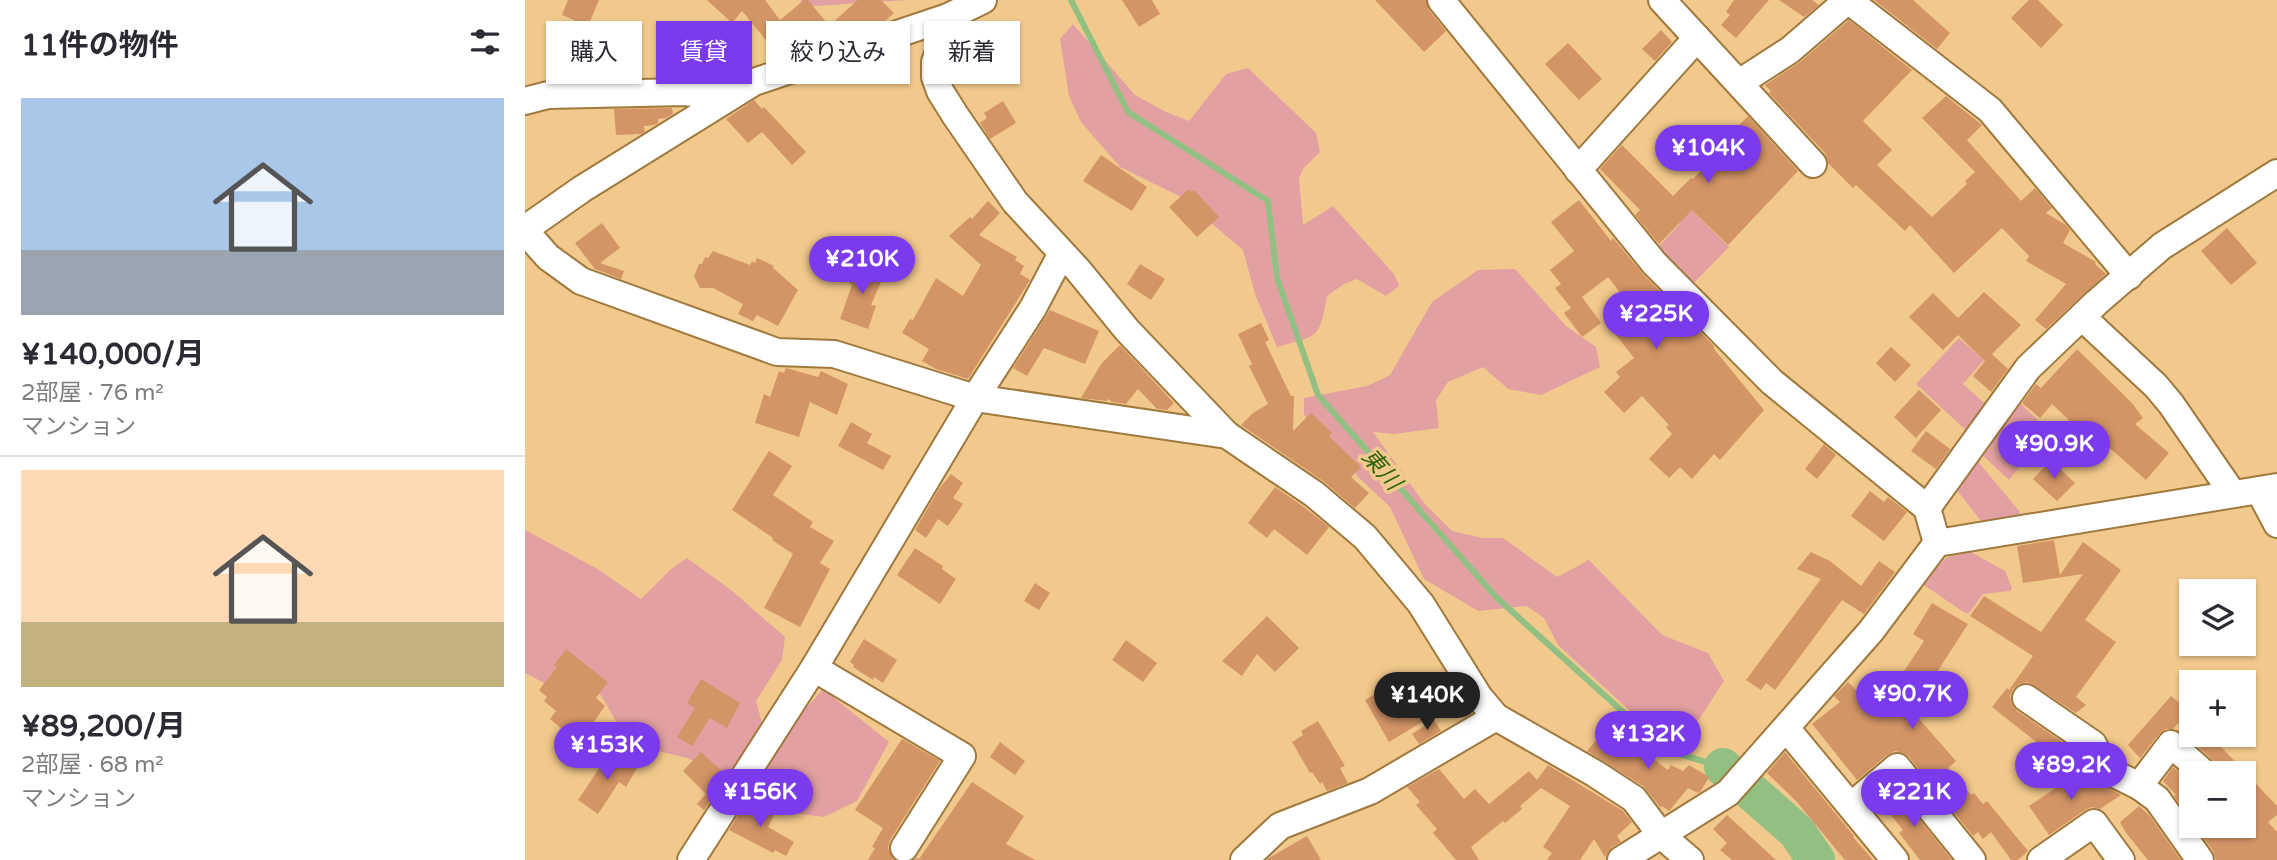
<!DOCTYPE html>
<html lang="ja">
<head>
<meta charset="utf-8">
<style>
	body { margin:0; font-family:"Varela Round","Noto Sans JP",sans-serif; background:#f2f2f3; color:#2b2b33; height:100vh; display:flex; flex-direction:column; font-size:26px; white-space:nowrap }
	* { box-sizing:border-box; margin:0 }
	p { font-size:23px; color:#7c7c81 }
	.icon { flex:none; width:38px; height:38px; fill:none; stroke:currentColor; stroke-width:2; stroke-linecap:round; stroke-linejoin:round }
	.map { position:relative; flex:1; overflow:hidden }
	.details { display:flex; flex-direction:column; background:#fff; width:525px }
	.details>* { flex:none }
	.guide { position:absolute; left:21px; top:21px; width:665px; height:63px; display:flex; gap:14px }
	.buttons { position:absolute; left:1654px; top:579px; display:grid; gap:14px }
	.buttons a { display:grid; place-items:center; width:77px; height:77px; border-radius:0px; background:#fff; box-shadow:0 2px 5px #0004; font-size:35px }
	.price { position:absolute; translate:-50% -60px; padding:0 16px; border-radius:24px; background:#7c3aed; color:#fff; font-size:23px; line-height:46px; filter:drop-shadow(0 2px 4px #0008) }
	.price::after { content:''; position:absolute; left:50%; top:42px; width:21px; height:16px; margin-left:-10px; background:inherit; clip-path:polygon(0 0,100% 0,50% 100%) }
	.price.current { background:#222; color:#fff }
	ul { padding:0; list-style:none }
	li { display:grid; align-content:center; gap:14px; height:371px; padding:0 21px }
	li+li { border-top:2px solid #e1e1e2 }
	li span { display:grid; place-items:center; height:217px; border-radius:0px; color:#555 }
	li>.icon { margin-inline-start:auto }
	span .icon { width:126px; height:126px; fill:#fffc; stroke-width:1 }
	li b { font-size:30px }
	h2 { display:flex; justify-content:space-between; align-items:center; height:84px; padding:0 21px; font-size:30px }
	.tag { padding:0 24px; border-radius:0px; background:#fff; box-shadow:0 2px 5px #0004; font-size:24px; line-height:63px }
	.tag.current { background:#7c3aed; color:#fff }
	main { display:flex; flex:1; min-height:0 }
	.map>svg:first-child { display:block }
</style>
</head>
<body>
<main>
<section class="details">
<h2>11件の物件<svg class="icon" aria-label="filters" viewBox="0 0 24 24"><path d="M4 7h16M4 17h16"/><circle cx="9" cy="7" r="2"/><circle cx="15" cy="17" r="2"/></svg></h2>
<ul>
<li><span style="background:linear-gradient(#a9c7e8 70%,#9aa5b1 0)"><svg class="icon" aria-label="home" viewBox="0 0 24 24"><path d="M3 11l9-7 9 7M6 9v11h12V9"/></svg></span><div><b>¥140,000/月</b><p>2部屋 · 76 m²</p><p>マンション</p></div></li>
<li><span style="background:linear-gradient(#ffd9b3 70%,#c2b280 0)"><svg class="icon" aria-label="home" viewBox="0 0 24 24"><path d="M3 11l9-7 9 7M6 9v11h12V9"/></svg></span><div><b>¥89,200/月</b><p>2部屋 · 68 m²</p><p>マンション</p></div></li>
</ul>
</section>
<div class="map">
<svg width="1752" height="860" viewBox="0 0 1752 860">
	<rect width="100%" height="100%" fill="#f2c98c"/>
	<g fill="#e3a0a2">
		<path d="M276,0H383L275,7Z"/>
		<path d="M548,24L610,95L641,112L664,121L701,74L723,68L791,133L795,152L778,169L774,179L778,225L808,206L869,274L874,286L861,296L832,279L819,284L802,296C794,340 794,335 752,347L730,294L718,250L654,196L595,167L556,122L544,96L535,39Z"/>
		<path d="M1152,195L1204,247L1165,287L1129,251L1155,224L1139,208Z"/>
		<path d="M990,269L1041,326L1071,347L1075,367L1016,395L983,389L958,367L923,382L911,400L914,428L869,434L848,432L899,503L927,531L957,538H978L1032,577L1064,560L1137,635L1183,653L1199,681L1161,739L1139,742L1033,645L1019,618L1002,606L953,611L899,579L865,507L833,477L818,456L779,415V398L842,386L865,375L907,302L953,270Z"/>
		<path d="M1434,338L1459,360L1438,384L1467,410L1445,434L1391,384Z"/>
		<path d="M1493,401L1524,431L1484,480L1453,451Z"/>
		<path d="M1450,458L1495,512L1492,518L1456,521L1429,486Z"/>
		<path d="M0,530L71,568L116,599L145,570L162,558L206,590L260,637L257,660L231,701L238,727H264L298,689L364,742L332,801L299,817L260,812L205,778L162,758L111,746L89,767L64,762L92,723L76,695L49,676L29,688L0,673Z"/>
		<path d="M1444,551L1480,571L1487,588L1485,591L1458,594L1444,613H1440L1399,585V582L1421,558Z"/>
	</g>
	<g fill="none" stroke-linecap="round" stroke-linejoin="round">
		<path stroke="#92c082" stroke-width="6" d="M546,0L603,112L743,201L752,278L793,395L971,597L1140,750L1198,767"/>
		<path stroke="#92c082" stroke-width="38" d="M1198,767L1272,832L1291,860"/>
	</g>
	<g fill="#d49566">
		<path d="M43,0H74L63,26L37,15Z"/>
		<path d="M182,0H240L255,20L279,0H283L306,28L291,40L288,36L285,39L279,31L254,52L248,44L246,46L217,11L207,23Z"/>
		<path d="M333,0H356L369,13L359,22L345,27L341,22L328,32L317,36L306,24Z"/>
		<path d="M597,0H627L635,14L614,27Z"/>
		<path d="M850,0H901L904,10L921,31L899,52Z"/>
		<path d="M1209,0H1244L1211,38L1196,25L1205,15L1201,12Z"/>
		<path d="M1254,0H1287L1294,5L1279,17Z"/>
		<path d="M1349,0H1388L1425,33L1412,49Z"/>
		<path d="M1504,0H1513L1538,25L1516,48L1486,18Z"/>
		<path d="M1324,20L1387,70L1338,121L1367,150L1352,165L1407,217L1442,184L1440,181L1450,172L1397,118L1421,96L1457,125L1442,140L1496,201L1510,188L1527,208L1521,213L1541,225L1545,230L1538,243L1571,262L1570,264L1581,274L1521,329L1510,320L1541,284L1501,261L1504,256L1477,228L1429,273L1385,225L1380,231L1331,185L1328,188L1303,163L1300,153L1244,93L1246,91L1240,85L1275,62Z"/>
		<path d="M1136,30L1147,42L1130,61L1117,49Z"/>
		<path d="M1043,43L1077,79L1054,100L1020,64Z"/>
		<path d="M229,100L237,109L239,107L281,152L267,165L237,132L223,143L201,119Z"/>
		<path d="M478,101L491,123L465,139L455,123L462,118L459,113Z"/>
		<path d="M147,108L148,114L141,118L133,119V123L129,125L119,126L120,132L116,134L91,135L89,109Z"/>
		<path d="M1223,116L1273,171L1203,245L1167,210L1134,244L1110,215L1115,210L1075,169L1097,145L1148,196L1166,178L1168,179L1190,156L1187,153Z"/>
		<path d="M576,155L622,187L607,211L558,181Z"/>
		<path d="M664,189L666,192L669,190L694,217L672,237L644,207Z"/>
		<path d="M1054,200L1086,241L1088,238L1118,274L1189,346V349L1239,410L1195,460L1189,454L1167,479L1155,467L1144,478L1124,459L1147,434L1141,427L1144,425L1117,396L1099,413L1079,392L1095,377L1091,372L1109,358L1084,326L1107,308L1083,277L1057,297L1076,323L1057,337L1039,313L1046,308L1030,288L1036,284L1025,270L1049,251L1026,222Z"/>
		<path d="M463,201L475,213L454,235L492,257L490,260L499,266L495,274L505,280L443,379L411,369L397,361L404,349L377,333L385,319L388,320L411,278L438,296L456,265L424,236L445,217L447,219Z"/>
		<path d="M77,223L95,248L75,263L99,271L96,279L70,269L50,243Z"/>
		<path d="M1702,228L1732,263L1706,285L1676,251Z"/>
		<path d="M188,251L225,265L227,261L230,263L232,258L249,266L248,268L273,290L253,326L232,315L228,321L213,314L218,304L188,288H175L169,276L174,264H177L180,257L183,258Z"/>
		<path d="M335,261L360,273L346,305L351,306L343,329L315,319L327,285L324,283Z"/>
		<path d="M615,264L640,279L626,300L602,284Z"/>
		<path d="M1459,292L1496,325L1467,354L1483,369L1466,392L1448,376L1460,361L1433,335L1418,350L1384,317L1408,293L1433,318Z"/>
		<path d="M525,310L574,331L560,364L519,348L502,376L488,368Z"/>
		<path d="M736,323L744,340L740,342L766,396H769L768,431L786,413L807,433L804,436L836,467L826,477L844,493L830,508L798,481L716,425L728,413L743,404L724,366L727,364L713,334Z"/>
		<path d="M595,345L649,403L642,410L632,409L613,389L601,404L587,402L583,399L582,401L556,398L576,364Z"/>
		<path d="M1366,347L1386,365L1370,382L1351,363Z"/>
		<path d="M1552,349L1607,403L1618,418L1610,424L1644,453L1621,480L1571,436L1566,441L1527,404L1515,418L1497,403L1511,384L1516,388Z"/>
		<path d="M261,368L293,377L296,371L323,384L312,415L285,402L274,437L230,423L239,394L245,397L254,371L259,373Z"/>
		<path d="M1394,390L1416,410L1391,438L1369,417Z"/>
		<path d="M326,422L347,434L342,443L366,456L358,470L313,446Z"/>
		<path d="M1401,431L1425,449L1411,469L1386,451Z"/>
		<path d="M1299,444L1311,455L1292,479L1280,469Z"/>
		<path d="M244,451L267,466L248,495L288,522L285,527L309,541L295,563L305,569L275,627L239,608L268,554L247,540L248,538L207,510Z"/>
		<path d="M1526,460L1550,483L1532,501L1508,479Z"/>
		<path d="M426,474L438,483L428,498L438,504L423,526L413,519L401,538L390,530L414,489Z"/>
		<path d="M750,487L779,507L804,527L782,555L749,529L742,538L723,523Z"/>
		<path d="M1345,491L1359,502L1363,497L1382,512L1359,541L1326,516Z"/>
		<path d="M1529,540L1535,575L1558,542L1596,570L1560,620L1591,642L1551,697L1561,705L1551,713L1503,682L1494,684L1488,689L1485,696L1487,704L1492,711L1548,749L1538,763L1467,707L1482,688L1484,690L1508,656L1445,616L1459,596L1516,632L1558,574L1498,583L1492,546Z"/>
		<path d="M390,548L418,566L417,569L431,579L415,604L372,575Z"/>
		<path d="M1286,552L1305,561L1336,586L1354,561L1370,572L1339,614L1317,600L1250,690L1241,683L1236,690L1221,680L1296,579L1272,569Z"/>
		<path d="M510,583L525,593L514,610L499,601Z"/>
		<path d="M1407,603L1443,624L1387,711L1431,761L1423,768L1446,795L1449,793L1458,804L1462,801L1503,851L1493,860H1486L1466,832L1458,839L1453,832L1448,836L1384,757L1378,753L1370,751L1362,755L1332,780L1287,724L1315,702L1309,696L1323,682L1335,694L1341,688L1358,703L1399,641L1388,634Z"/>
		<path d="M742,616L774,648L750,672L732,654L717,676L697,661Z"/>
		<path d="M339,639L372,660L358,683L349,677L348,680L328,667L329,665L325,662Z"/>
		<path d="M601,640L632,663L618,682L587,660Z"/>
		<path d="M41,649L83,682L71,698L80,706L54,743L25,719L31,711L19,701L22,697L14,690L32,667L29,665Z"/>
		<path d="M176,679L215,703L202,728L185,718L167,746L152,737L170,708L162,703Z"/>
		<path d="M870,682L897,722L864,742L840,700Z"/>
		<path d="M1646,696L1664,711L1648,729H1641L1634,734L1615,758L1603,745Z"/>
		<path d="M909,720L916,731L894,744L887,734Z"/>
		<path d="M793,721L820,766L815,768L823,783L802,791L797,782L795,784L787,772L785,773L767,742L778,735L776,731Z"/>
		<path d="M1080,730L1114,755L1118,751L1143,770L1146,765L1158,771L1164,765L1184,777L1176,791L1173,793L1163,788L1144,811L1137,806L1136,808L1118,786L1062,751Z"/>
		<path d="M1660,735H1685L1752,806V815L1743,822L1752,832V860H1691L1688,851L1670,826H1718V774H1695L1690,762Z"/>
		<path d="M377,739L415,761L365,840L363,848L369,860H343L350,848L347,847L358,828L330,810Z"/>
		<path d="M475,742L500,761L490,775L465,757Z"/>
		<path d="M85,752L112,768L101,787L94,782L73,814L53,800Z"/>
		<path d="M176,752L201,775L179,810L172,804L181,794L158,771Z"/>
		<path d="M1260,752L1329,836L1328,837L1348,860H1320L1271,801L1242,773Z"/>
		<path d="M1023,765L1098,811L1107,822L1092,836L1096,842L1087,847L1080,857L1069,839L1055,860H1022L1027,853L1018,847L1045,806L1016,788L995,806L997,809L980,823L978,821L946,847L954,860H931L908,833L912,829L891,805L895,802L882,787L914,769L939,799L950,789L964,804L1004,771L1012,780Z"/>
		<path d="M1648,767L1666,783V820L1649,796L1651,795L1638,781Z"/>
		<path d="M1568,779L1596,795L1575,809L1567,807L1560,810L1524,835L1504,806L1541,781Z"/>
		<path d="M447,782L499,816L481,844L510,860H389L391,858L394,859Z"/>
		<path d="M1370,789L1427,860H1395L1374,833L1378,830L1355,802Z"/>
		<path d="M225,797L232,805L249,815L243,827L269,842L261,856L250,850L248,853L204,830Z"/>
		<path d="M1614,806L1624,815L1656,860H1623L1601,833L1595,822Z"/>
		<path d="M1202,815L1251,860H1207L1195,850L1202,843L1188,829Z"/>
		<path d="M782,836L796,860H742V859Z"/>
	</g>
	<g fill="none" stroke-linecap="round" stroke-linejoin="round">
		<g stroke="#9f793d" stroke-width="30">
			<g id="minor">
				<path d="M916,0L1129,263L1247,382L1402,508L1412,543"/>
				<path d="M1137,0L1288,164"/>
				<path d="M423,17L422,31L410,62V77L415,91L430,115L490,202L553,270L602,330L702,435"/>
				<path d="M1214,83L1265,50L1323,0L1465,110L1604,276"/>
				<path d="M0,101L23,95L160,92L203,97"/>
				<path d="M1053,170L1172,38"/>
				<path d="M0,229L57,189L229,82L423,17L458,0"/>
				<path d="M0,231L23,257L56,281L252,352L309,354L450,398L702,435L789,494L840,537L896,604L954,697L971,717L1069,773L1109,799L1136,835L1165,860"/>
				<path d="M1557,317L1631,386L1646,404L1708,494"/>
				<path d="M1734,490L1752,524"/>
				<path d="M1402,508L1503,368L1571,303L1637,246L1752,173"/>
				<path d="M289,668L437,756L379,848"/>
				<path d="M1501,698L1568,744L1580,769L1614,786L1632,799L1675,860"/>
				<path d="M1261,728L1370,860"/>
				<path d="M1614,786L1646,744L1680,774"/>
				<path d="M1326,806L1372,767L1447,860"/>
				<path d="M166,860L289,668L450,398L508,308L537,253"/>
				<path d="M719,860L755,826L845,791L971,717"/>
				<path d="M1096,860L1203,793L1346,631L1412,543L1752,487"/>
				<path d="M1516,860L1569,823L1596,860"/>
			</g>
		</g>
		<use href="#minor" stroke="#fff" stroke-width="26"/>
	</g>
	<g text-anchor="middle" stroke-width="7" stroke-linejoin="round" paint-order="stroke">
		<g font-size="23" font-style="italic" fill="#2c640e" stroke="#f2c98c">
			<text transform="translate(857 469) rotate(49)" y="8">東川</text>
		</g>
	</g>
</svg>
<div class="buttons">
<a><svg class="icon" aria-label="layers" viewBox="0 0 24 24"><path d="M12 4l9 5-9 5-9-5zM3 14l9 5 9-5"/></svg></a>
<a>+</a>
<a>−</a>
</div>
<b class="price" style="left:1183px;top:185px">¥104K</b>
<b class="price" style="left:337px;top:296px">¥210K</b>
<b class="price" style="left:1131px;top:351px">¥225K</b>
<b class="price" style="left:1529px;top:481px">¥90.9K</b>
<b class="price" style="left:1387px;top:731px">¥90.7K</b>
<b class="price current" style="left:902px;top:732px">¥140K</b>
<b class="price" style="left:1123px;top:771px">¥132K</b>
<b class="price" style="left:82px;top:782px">¥153K</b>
<b class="price" style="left:1546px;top:802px">¥89.2K</b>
<b class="price" style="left:235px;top:829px">¥156K</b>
<b class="price" style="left:1389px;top:829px">¥221K</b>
<div class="guide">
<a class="tag">購入</a>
<a class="tag current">賃貸</a>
<a class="tag">絞り込み</a>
<a class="tag">新着</a>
</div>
</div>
</main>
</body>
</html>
